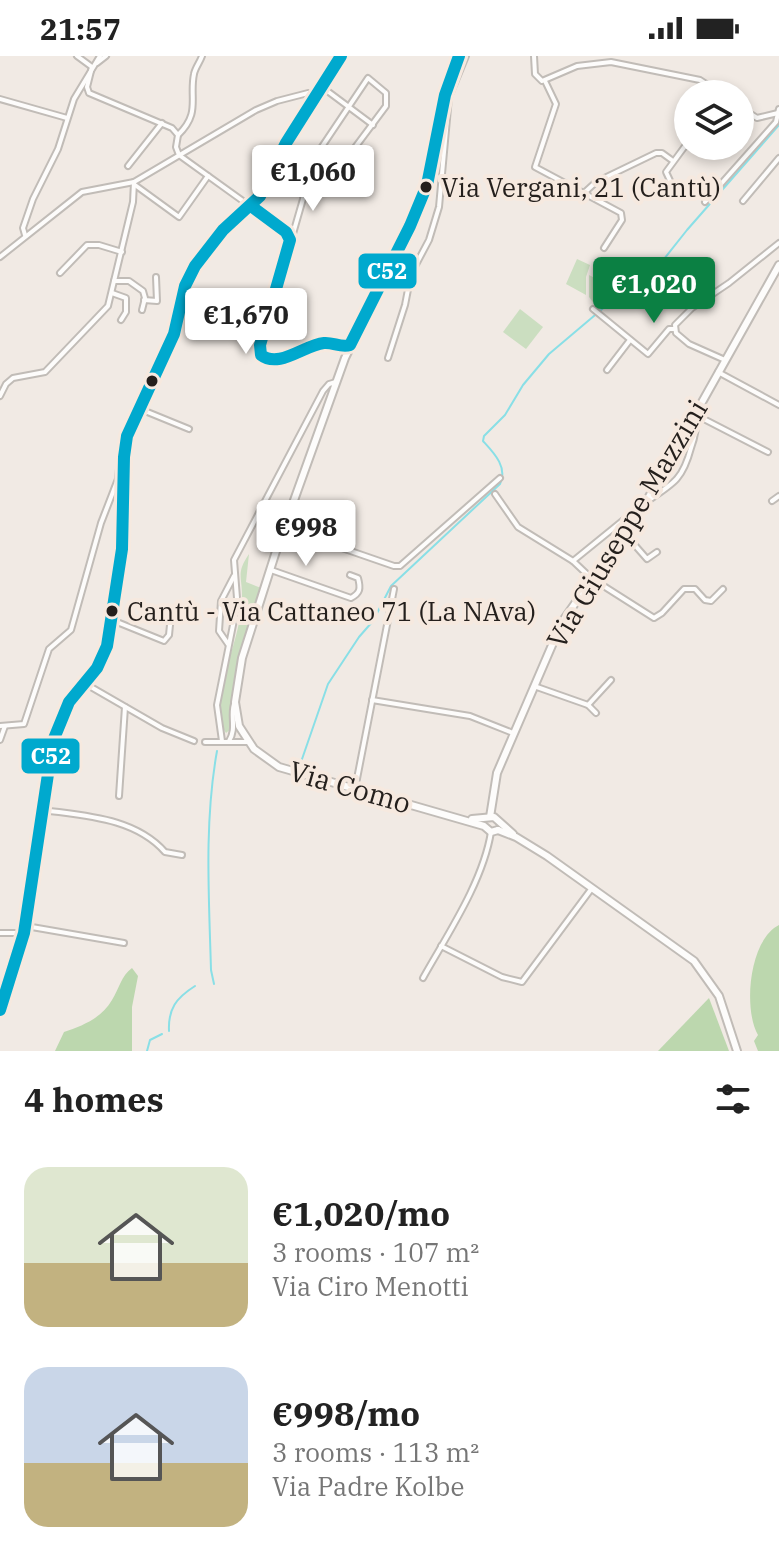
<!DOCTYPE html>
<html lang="en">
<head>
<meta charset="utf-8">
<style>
	body { margin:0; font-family:"IBM Plex Serif",serif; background:#f6f6f6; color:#222; height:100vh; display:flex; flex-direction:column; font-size:30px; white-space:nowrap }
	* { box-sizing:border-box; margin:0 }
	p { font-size:26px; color:#767676 }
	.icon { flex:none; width:44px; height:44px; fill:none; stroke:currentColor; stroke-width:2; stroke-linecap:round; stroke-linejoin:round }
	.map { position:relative; height:995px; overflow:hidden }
	.sheet { display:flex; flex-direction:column; background:#fff; flex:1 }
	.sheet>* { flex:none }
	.controls { position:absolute; left:674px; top:24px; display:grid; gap:16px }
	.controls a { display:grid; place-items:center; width:80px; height:80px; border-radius:50%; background:#fff; box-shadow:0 4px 12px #0003; font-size:40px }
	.price { position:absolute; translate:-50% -68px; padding:0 18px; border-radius:8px; background:#fff; color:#222; font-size:26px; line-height:52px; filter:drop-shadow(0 2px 4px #0008) }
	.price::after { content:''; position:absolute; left:50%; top:48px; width:24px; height:18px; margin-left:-12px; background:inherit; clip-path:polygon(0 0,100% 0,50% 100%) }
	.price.on { background:#0b8043; color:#fff }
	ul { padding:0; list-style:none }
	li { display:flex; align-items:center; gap:24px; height:200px; padding:0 24px }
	li span { display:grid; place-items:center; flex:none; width:224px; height:160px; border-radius:24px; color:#555 }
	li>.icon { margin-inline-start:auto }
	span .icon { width:96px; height:96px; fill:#fffc; stroke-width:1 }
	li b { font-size:34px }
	h2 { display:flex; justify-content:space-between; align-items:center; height:96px; padding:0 24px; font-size:34px }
	.status { display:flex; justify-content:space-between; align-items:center; height:56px; padding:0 40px; background:#fff; direction:ltr }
	.status svg { height:22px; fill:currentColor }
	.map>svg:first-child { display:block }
</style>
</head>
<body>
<div class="status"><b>21:57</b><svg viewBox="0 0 49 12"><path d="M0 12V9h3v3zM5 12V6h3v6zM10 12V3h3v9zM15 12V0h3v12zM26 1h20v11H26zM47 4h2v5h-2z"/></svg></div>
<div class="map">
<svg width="779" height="995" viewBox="0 0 779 995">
	<rect width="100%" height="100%" fill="#f1eae4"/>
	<g fill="#cbdec0">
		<path d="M577,203L590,209L586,221V239L566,228Z"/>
		<path d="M589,219L617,234L613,242L599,254L589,241Z"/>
		<path d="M520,253L543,271L526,293L503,276Z"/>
		<path d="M249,498L246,526L261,532C246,578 227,624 232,672L226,677C219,667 219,653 221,640C225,606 242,575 242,540C242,520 236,517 249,498Z"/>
	</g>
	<g fill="#bcd7ae">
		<path d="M779,869V995H758L754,985L758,979C743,953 749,884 779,869Z"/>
		<path d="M132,912L138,920L132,951V995H55L64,976C82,970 102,962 112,944C119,933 121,920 132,912Z"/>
		<path d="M709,942L729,995H658Z"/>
	</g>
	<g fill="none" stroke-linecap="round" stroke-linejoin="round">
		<g stroke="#89dfe6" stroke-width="2">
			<path d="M301,706L328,628L359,581L373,565L391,530L500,428C508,411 494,397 483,385L484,380L505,359L523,329L549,298L614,243L623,222L629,219L639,226L645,227L687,174L779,69"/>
			<path d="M214,928L211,914C209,841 204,767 217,695"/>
			<path d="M169,975C168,953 176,942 195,930"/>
			<path d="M147,995L150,984L162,978"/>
		</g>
		<g stroke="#c1bcb7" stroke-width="8">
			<g id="street">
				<path d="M77,0L92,11"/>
				<path d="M534,0L535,18L542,25L577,10L611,6L700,24L722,38"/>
				<path d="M97,7L106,0"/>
				<path d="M92,11L87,31L89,37L172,72L178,79L176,91L179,99L286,176L290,182"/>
				<path d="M368,22L386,37V50L330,125L309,110Z"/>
				<path d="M545,25L556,48L535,111L621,157L622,164L604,192"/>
				<path d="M322,31L373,69"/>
				<path d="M0,43L67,62"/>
				<path d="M740,51L757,62L778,57"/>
				<path d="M178,79C201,57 189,42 194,18C195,12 200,6 202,0"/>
				<path d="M128,110L162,67"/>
				<path d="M309,110L303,143L259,296L263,301C283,309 304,290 325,287C334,285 341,291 350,289"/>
				<path d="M135,129L179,161L208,120"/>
				<path d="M673,131L666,116L688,86"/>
				<path d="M584,137L596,126L656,97H662L673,105"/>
				<path d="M743,145L779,102"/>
				<path d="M705,146L776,66L779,53"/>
				<path d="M25,179L23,172L33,143L58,93L74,43L100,0"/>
				<path d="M0,201L82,136L134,126L256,54L277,45L308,37L315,40"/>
				<path d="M60,217L87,189H99L122,196"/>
				<path d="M114,225H129L143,235L145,242L142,254"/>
				<path d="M112,237L126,242V256L121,264"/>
				<path d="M144,244L157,245L156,221"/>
				<path d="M593,253L648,298L669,273H674"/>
				<path d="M388,302L405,249L411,218L429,184L439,151L449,41L466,0"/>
				<path d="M725,304L689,288L676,277L675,269L692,252L729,227L779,187"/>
				<path d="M607,314L630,284"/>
				<path d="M718,316L779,349"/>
				<path d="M0,340L6,328L13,322L45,316L108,250L133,146L134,126"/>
				<path d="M140,353L189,373"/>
				<path d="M696,359L768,396"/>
				<path d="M495,438L518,471L573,505L642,449"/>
				<path d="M649,444C675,427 683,422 691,392C695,381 697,372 696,360"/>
				<path d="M772,445L779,440"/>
				<path d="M284,472L394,510H400L500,422"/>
				<path d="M625,478L647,503L657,496"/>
				<path d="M573,505L591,522L654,562L662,557L684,533H695L705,544L711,545L723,533"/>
				<path d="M271,514L351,542C360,537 361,533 358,522L350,519"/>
				<path d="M112,564L164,585L169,579L171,559"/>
				<path d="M228,588L219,575L221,545L234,520"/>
				<path d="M84,627L162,672L194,685"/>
				<path d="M534,630L588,649L596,657"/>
				<path d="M372,644L470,660L513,677"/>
				<path d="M588,649L611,624"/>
				<path d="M0,670L24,668L49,593L71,574L101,467L118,423L119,413L123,411"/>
				<path d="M0,684L5,670"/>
				<path d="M222,685L217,649L235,559L237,542L234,504L323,335L329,328L336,326"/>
				<path d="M229,685C237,672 230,661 234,648"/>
				<path d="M205,686H247"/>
				<path d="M355,733L394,533"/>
				<path d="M119,740L125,651"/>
				<path d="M43,754C86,760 135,762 165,796L182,799"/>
				<path d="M26,870L124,887"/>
				<path d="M0,877H24"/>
				<path d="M441,890L502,921L522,926L592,832"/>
				<path d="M423,922C447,879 483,826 491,776"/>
			</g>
		</g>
		<g stroke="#c1bcb7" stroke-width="10">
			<g id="secondary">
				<path d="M459,0L445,39L427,129L410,170L345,302L278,489L242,602L235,646L239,670L254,693L279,711L484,770L491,776L498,774"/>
				<path d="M490,761L497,717L562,566L646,446L779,209"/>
				<path d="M472,763L494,761L513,778"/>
				<path d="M498,774L516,781L547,800L694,905L719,940L737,995"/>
				<path d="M0,954L24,877L53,685L69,646L97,612L107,590L122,493L124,401L127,380L174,278L185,230L195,210L223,174L260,140L286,87L341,0"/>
			</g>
		</g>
		<use href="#street" stroke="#fdfcfb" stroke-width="4"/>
		<use href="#secondary" stroke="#fdfcfb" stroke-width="6"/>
		<g stroke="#f6e9df" stroke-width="18">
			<g id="bus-1">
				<path d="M251,150L286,176L290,184L260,289L261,299C279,313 304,289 324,287C333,286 341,292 350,289L410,170L427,129L445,39L459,0"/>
				<path d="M0,954L24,877L53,685L69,646L97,612L107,590L122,493L124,401L127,380L174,278L185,230L195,210L223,174L260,140L286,87L341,0"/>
			</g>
		</g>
		<use href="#bus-1" stroke="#00a9ce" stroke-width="12"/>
	</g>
	<g fill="#241f1c" stroke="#f6e9df" stroke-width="3">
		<circle cx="426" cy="131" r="7"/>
		<circle cx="152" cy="325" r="7"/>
		<circle cx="112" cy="555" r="7"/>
	</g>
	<g text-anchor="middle" stroke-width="8" stroke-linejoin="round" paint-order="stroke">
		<g font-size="26" fill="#241f1c" stroke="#f6e9df" text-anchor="start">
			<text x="441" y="141">Via Vergani, 21 (Cantù)</text>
			<text x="127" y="565">Cantù - Via Cattaneo 71 (La NAva)</text>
		</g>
		<g font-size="28" fill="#241f1c" stroke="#f6e9df">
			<text transform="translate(627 468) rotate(-59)" y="10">Via Giuseppe Mazzini</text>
			<text transform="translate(350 731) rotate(16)" y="10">Via Como</text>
		</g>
	</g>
	<g stroke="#f6e9df" stroke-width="3">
		<rect x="357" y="196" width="61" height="38" rx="8" fill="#00a9ce"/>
		<rect x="20" y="681" width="61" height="38" rx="8" fill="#00a9ce"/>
	</g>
	<g font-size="22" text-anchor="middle" font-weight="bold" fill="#fff">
		<text x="387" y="223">C52</text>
		<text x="51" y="708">C52</text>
	</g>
</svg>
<div class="controls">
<a><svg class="icon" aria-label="layers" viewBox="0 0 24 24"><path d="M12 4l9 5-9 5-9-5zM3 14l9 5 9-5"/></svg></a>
</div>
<b class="price" style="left:313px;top:157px">€1,060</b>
<b class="price on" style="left:654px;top:269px">€1,020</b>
<b class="price" style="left:246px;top:300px">€1,670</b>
<b class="price" style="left:306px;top:512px">€998</b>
</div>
<section class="sheet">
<h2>4 homes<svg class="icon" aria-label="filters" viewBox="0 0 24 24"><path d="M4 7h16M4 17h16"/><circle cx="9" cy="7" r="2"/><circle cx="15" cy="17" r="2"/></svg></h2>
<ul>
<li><span style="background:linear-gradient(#dfe7d0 60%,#c2b280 0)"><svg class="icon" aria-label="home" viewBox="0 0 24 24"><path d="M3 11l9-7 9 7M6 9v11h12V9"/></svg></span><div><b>€1,020/mo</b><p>3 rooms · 107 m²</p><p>Via Ciro Menotti</p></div></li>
<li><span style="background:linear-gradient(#c9d6e8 60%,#c2b280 0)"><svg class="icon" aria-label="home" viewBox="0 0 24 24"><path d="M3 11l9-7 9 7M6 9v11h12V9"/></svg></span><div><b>€998/mo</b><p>3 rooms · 113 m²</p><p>Via Padre Kolbe</p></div></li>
</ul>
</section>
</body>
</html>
